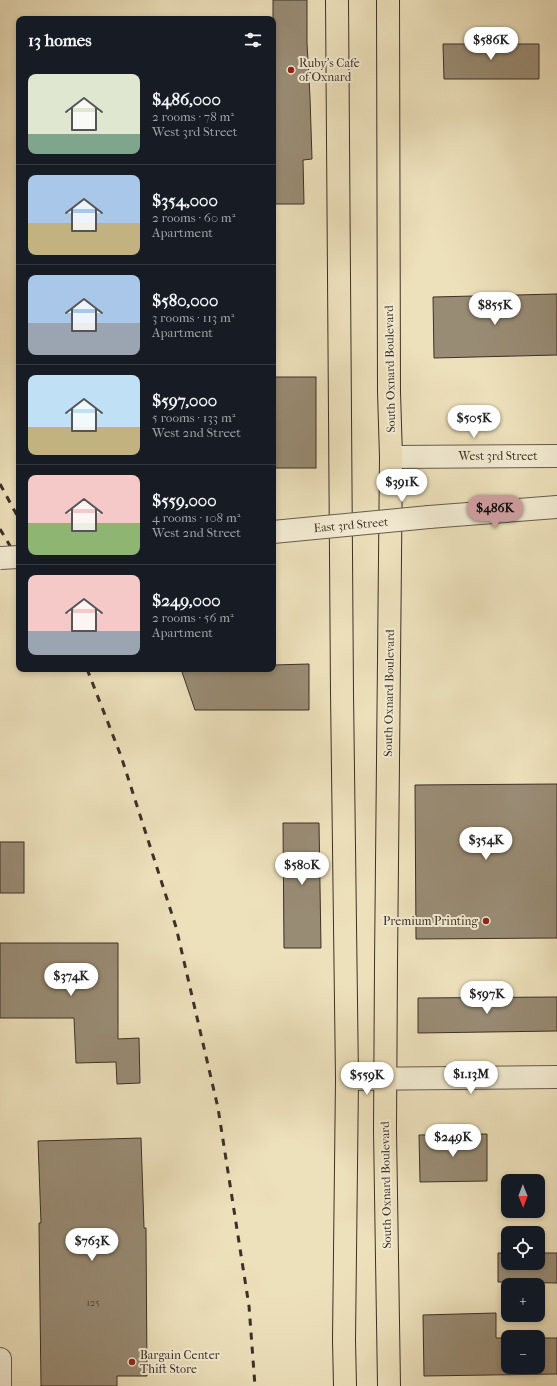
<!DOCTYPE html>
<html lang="en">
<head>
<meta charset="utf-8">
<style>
	body { margin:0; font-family:"IM FELL French Canon",serif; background:#20242c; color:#f1f3f6; height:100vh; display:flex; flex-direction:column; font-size:15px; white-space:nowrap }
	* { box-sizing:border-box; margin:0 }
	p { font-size:13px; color:#9ea1a6 }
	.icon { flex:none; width:22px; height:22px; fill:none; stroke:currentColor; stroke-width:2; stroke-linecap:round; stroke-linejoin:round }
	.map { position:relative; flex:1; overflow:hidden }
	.drawer { position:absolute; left:16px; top:16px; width:260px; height:656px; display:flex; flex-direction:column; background:#171b24; border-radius:8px; box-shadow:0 2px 6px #0003 }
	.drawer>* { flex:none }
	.needle { width:26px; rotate:179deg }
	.tools { position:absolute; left:501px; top:1174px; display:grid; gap:8px }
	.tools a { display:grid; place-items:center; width:44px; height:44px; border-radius:8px; background:#171b24; box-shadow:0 2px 6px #0003; font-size:20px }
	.price { position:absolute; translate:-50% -34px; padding:0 9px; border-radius:14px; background:#fff; color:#222; font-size:13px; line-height:26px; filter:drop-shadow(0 1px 2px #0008) }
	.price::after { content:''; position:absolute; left:50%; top:24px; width:12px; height:9px; margin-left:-6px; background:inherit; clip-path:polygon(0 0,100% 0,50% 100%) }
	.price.current { background:#c59692; color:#111 }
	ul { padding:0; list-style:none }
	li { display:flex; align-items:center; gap:12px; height:100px; padding:0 12px }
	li+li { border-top:1px solid #363941 }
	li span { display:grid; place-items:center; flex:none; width:112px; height:80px; border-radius:8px; color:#555 }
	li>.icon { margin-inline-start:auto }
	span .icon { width:48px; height:48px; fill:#fffc; stroke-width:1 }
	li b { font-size:17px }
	h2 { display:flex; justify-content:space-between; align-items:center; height:48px; padding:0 12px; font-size:17px }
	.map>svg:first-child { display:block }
</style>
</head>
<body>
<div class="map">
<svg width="557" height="1386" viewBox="0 0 557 1386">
	<rect width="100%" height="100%" fill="#ede1bc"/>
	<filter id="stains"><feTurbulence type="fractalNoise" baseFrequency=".005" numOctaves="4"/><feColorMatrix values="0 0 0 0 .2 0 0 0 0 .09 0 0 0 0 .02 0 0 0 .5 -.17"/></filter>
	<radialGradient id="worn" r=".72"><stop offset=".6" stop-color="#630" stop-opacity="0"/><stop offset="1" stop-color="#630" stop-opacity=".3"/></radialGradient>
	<g fill="#998c75" stroke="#3d3029">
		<path d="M273,0H307V43L310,97L312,159L303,160L304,204H273Z"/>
		<path d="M443,44H539V79H444Z"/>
		<path d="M557,294V355L434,358L433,297Z"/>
		<rect x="273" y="377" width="43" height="91"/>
		<path d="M309,664V710H195L181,669H273V665Z"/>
		<path d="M557,784V938L416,939L415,785Z"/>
		<path d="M283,823H319L321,948H284Z"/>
		<rect x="0" y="842" width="24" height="51"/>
		<path d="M0,943H118V1039L139,1038L140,1083L117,1084L116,1062L76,1063L74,1018H0Z"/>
		<path d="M557,997V1031L418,1033V998Z"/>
		<path d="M487,1134V1181L420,1182L419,1135Z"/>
		<path d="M141,1138L144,1228H146L147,1376H117V1386H41L39,1223H41L38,1141Z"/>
		<path d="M498,1253H508V1263H538V1253H557V1283L498,1282Z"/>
		<path d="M496,1313V1338H508V1367H538V1338H557V1374L424,1376L423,1315Z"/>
	</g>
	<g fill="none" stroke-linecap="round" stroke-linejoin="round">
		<g stroke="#695c4e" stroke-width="24">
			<g id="minor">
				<path d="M391,457L557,456"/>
				<path d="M429,517L557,507"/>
				<path d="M347,1079L557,1077"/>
				<path d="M0,1359V1386"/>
			</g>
		</g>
		<g stroke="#3d3029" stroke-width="24">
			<g id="major">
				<path d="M337,0L342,693L347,1079L344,1340L345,1386"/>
				<path d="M388,0L389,392L391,457L386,964L385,1130L389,1386"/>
			</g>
		</g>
		<use href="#minor" stroke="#f3ecd3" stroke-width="22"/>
		<use href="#major" stroke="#ede1bc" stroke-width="22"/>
		<g stroke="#3d3029" stroke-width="3" stroke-dasharray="7 7" stroke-linecap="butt">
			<path d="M0,484L19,519"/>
			<path d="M0,529L19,561"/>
			<path d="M87,669L121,756L176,927L218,1108L249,1306L255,1386"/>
		</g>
		<g stroke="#695c4e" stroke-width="24" stroke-linecap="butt">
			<g id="minor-bridge">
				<path d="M273,532L429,517"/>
				<path d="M0,558L19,557"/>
			</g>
		</g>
		<use href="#minor-bridge" stroke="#f3ecd3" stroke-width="22"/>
	</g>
	<g fill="#8f2418" stroke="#f3ecd3" stroke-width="1.5">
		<circle cx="291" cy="70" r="4"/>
		<circle cx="486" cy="921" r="4"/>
		<circle cx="132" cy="1362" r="4"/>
	</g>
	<g text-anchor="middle" stroke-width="4" stroke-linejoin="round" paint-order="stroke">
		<g font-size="10" fill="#54473c">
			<text x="93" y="1306">125</text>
		</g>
		<g font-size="12" fill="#3d3029" stroke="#f3ecd3" text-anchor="start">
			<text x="299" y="67">Ruby's Cafe<tspan x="299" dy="14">of Oxnard</tspan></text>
			<text x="478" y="925" text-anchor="end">Premium Printing</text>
			<text x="140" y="1359">Bargain Center<tspan x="140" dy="14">Thift Store</tspan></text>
		</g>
		<g font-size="12" fill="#3d3029" stroke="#f3ecd3">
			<text transform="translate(390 369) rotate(-91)" y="4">South Oxnard Boulevard</text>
			<text x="498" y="460">West 3rd Street</text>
			<text transform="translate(351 525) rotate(-5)" y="4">East 3rd Street</text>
			<text transform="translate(389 693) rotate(-89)" y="4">South Oxnard Boulevard</text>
			<text transform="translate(386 1185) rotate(-91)" y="4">South Oxnard Boulevard</text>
		</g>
	</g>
	<rect width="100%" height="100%" filter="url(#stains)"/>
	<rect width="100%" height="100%" fill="url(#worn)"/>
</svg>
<div class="tools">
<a><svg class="needle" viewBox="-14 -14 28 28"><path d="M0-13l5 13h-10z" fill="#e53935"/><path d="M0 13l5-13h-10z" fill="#9ea1a6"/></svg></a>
<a><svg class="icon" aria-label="locate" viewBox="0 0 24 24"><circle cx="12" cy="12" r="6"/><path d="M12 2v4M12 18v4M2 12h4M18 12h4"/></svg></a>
<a>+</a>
<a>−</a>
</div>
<b class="price" style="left:491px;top:61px">$586K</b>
<b class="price" style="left:495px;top:326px">$855K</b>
<b class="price" style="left:474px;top:439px">$505K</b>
<b class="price" style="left:402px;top:503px">$391K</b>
<b class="price current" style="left:495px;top:529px">$486K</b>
<b class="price" style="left:486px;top:861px">$354K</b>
<b class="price" style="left:302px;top:886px">$580K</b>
<b class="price" style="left:71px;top:997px">$374K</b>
<b class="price" style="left:487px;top:1015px">$597K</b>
<b class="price" style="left:471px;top:1095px">$1.13M</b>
<b class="price" style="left:367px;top:1096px">$559K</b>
<b class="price" style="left:453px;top:1158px">$249K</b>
<b class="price" style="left:92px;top:1262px">$763K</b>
<section class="drawer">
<h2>13 homes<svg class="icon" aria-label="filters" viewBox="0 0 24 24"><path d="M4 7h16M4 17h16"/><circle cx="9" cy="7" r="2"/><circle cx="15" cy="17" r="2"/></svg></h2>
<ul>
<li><span style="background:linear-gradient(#dfe7d0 75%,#7fa58c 0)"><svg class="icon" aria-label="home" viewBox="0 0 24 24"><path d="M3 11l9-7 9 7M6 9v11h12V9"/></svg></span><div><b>$486,000</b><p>2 rooms · 78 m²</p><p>West 3rd Street</p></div></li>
<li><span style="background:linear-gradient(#a9c7e8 60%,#c2b280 0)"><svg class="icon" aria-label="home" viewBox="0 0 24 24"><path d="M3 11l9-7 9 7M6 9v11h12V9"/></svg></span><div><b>$354,000</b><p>2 rooms · 60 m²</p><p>Apartment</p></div></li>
<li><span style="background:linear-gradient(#a9c7e8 60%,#9aa5b1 0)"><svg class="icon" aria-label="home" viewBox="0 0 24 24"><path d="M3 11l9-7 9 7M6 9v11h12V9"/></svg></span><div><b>$580,000</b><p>3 rooms · 113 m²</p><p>Apartment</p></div></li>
<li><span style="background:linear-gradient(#bfe0f5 65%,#c2b280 0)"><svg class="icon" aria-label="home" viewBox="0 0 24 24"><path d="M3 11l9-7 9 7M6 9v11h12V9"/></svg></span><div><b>$597,000</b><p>5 rooms · 133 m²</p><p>West 2nd Street</p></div></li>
<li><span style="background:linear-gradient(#f6c9c9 60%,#8fb573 0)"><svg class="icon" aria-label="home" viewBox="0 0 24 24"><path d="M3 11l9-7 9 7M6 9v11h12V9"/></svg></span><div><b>$559,000</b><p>4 rooms · 108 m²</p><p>West 2nd Street</p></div></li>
<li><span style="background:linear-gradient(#f6c9c9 70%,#9aa5b1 0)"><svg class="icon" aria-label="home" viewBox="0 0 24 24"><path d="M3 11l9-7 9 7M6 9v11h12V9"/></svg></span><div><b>$249,000</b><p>2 rooms · 56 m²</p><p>Apartment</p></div></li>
</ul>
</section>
</div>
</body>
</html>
